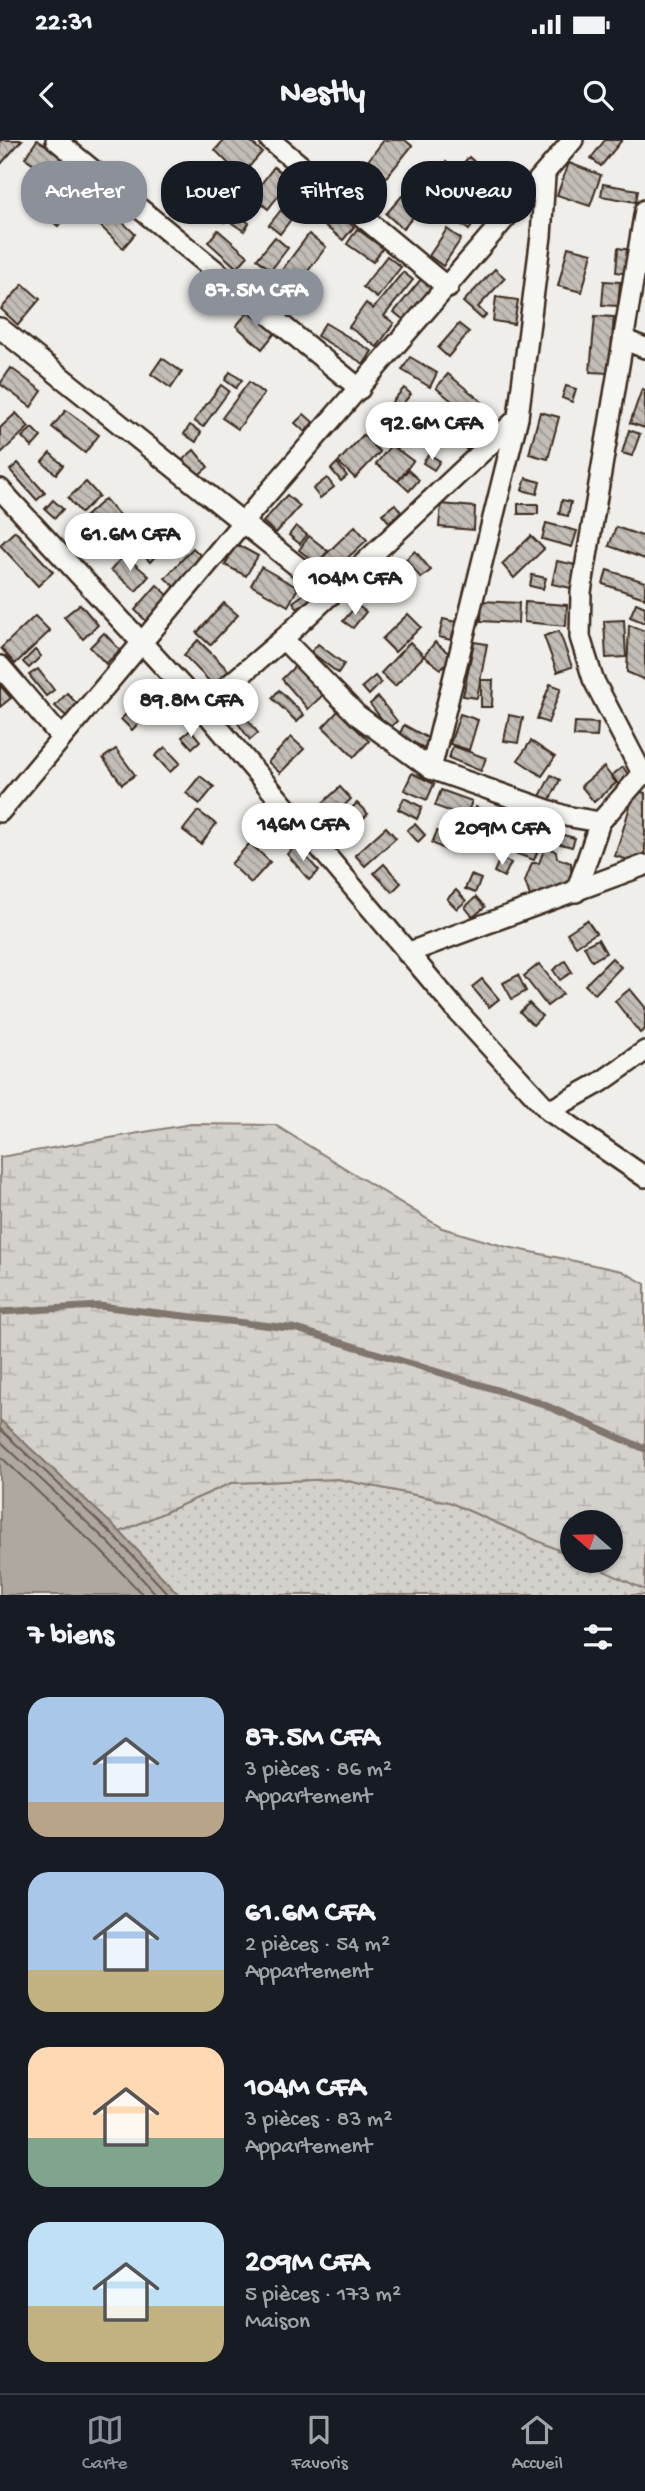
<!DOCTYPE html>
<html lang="fr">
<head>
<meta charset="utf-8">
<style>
	body { margin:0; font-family:"Gochi Hand",sans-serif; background:#242831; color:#f1f3f6; height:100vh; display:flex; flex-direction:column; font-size:26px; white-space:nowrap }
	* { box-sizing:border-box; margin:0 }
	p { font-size:23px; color:#9ea1a6 }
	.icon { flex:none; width:38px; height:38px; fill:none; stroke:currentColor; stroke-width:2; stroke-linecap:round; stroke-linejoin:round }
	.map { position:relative; height:1455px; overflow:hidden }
	.details { display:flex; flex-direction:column; background:#171b24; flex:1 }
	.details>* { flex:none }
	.top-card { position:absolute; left:21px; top:21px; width:604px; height:63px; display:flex; gap:14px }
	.needle { width:46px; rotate:290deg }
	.buttons { position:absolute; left:560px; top:1370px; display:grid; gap:14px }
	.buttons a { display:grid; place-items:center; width:63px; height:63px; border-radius:50%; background:#171b24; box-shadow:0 2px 5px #0004; font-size:35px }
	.price { position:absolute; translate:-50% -60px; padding:0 16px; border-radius:24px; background:#fff; color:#222; font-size:23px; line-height:46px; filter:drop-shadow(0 2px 4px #0008) }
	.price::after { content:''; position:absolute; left:50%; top:42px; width:21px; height:16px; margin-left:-10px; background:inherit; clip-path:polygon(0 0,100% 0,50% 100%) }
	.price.active { background:#8c9099; color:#fff }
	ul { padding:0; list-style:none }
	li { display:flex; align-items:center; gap:21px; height:175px; padding:0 28px }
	li span { display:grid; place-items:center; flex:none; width:196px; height:140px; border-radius:21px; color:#555 }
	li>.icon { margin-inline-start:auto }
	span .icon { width:84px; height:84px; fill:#fffc; stroke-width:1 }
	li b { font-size:30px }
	h2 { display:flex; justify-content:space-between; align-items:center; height:84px; padding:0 28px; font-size:30px }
	.chip { padding:0 24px; border-radius:28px; background:#171b24; box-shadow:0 2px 5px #0004; font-size:24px; line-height:63px }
	.chip.active { background:#8c9099; color:#fff }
	.status { display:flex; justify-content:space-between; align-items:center; height:49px; padding:0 35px; background:#171b24; direction:ltr }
	.status svg { height:19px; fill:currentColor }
	header { display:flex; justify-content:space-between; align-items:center; height:91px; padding:0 28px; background:#171b24; font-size:32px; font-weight:800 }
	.dock { display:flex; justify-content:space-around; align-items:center; height:98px; border-top:2px solid #363941; background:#171b24; font-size:19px; color:#9ea1a6 }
	.dock a { display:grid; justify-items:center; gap:4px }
	.dock .active { color:#8c9099 }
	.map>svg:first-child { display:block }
</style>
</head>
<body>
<div class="status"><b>22:31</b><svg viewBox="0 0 49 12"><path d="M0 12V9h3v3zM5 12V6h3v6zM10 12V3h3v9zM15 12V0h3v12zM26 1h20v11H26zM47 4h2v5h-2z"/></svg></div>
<header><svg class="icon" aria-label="back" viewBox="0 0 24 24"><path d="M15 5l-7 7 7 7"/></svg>Nestly<svg class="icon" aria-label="search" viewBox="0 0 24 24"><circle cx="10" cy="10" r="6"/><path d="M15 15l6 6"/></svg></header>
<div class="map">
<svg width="645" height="1455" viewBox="0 0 645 1455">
	<defs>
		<pattern id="green-dots" width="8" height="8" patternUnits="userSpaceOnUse" patternTransform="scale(1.75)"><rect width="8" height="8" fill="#d4d1cc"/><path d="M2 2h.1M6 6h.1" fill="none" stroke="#b7b4af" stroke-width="1.8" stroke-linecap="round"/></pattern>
		<pattern id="wetland-marsh" width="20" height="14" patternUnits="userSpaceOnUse" patternTransform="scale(1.75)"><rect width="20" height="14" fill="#d4d1cc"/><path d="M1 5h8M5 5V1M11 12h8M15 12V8" fill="none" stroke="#b7b4af"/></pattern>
		<pattern id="building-back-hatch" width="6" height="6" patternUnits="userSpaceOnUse" patternTransform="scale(1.75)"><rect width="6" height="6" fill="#c2bdb7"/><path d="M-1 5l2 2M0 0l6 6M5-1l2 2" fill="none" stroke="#9f9a94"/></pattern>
	</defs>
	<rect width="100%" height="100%" fill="#efeeea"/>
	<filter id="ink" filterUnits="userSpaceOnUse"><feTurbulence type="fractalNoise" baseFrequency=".0143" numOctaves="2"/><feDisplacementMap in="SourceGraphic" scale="14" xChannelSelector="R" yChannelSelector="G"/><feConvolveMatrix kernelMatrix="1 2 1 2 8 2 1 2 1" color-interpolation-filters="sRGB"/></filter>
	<g filter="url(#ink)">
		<path fill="url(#green-dots)" stroke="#887e75" stroke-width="2" d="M338,1339L449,1362L572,1416V1421C597,1421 624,1438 645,1450V1455H179L120,1392L231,1343Z"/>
		<path fill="url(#wetland-marsh)" stroke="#887e75" stroke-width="2" d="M191,984L275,985L442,1088L503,1106L622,1131L645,1144V1450L583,1421H611V1382H572V1416L449,1362L338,1339L231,1343L120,1392L0,1280V1017Z"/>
		<path fill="#afa8a1" stroke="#81766d" stroke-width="2" d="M0,1280L120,1392L179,1455H0Z"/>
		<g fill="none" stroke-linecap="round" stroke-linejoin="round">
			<g stroke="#695c52" stroke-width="2">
				<path d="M0,1289L115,1397L169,1455"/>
				<path d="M0,1301L109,1403L157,1455"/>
				<path d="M0,1316L101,1411L143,1455"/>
			</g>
			<path stroke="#81766d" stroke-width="7" d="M0,1172L99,1166L297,1189L540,1263L645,1309"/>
		</g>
		<g fill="url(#building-back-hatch)" stroke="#3b2a1e" stroke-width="2">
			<path d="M0,0H22L0,25Z"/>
			<path d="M37,0L65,17L52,36L25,18Z"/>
			<path d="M224,0H249L262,12L241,36L215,10Z"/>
			<path d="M384,0H405L412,6L386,38L367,22Z"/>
			<path d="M605,0H622L601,26L591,18Z"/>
			<path d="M469,17L488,34L477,46L458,29Z"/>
			<path d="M446,22L452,27L422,65L416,60Z"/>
			<path d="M569,23L601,35L590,66L557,55Z"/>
			<path d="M184,26L196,34L182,56L170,47Z"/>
			<path d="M274,27L291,40L268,69L252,56Z"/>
			<path d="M456,28L465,36L446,61L437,54Z"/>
			<path d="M603,44L638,50L636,62L601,56Z"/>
			<path d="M66,56L76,64L58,86L48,78Z"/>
			<path d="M310,56L327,69L319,80L302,68Z"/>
			<path d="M402,56L419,70L403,89L386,74Z"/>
			<path d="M96,57L135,94L123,108L84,70Z"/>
			<path d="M228,57L238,66L224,82L214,73Z"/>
			<path d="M459,64L478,77L469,90L450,76Z"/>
			<path d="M281,70L292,78L280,94L269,85Z"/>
			<path d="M335,71L354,87L343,100L324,85Z"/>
			<path d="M238,75L249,83L244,91L232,83Z"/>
			<path d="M357,89L383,108L373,122L347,104Z"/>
			<path d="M447,89L461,99L443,126L429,116Z"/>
			<path d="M218,90L248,116L237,128L208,102Z"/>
			<path d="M309,94L326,107L299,143L282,130Z"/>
			<path d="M275,97L288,108L271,130L257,119Z"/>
			<path d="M568,107L592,113L582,152L558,146Z"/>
			<path d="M618,108L632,110L629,134L616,132Z"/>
			<path d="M387,116L401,127L377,158L363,147Z"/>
			<path d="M495,129L505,138L478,167L486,175L482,179L463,162Z"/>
			<path d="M403,132L413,140L384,176L394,183L377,207L349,187L366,163L373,169Z"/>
			<path d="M422,138L437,151L410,185L394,172Z"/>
			<path d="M604,141L620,142L618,166L602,165Z"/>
			<path d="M23,144L40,159L18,185L1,169Z"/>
			<path d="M496,157L518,160L514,184L493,181Z"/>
			<path d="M250,170L275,193L262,209L236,186Z"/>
			<path d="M595,176L614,177L609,233L590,232Z"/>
			<path d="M325,183L372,211L364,224L317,196Z"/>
			<path d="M459,184L469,192L448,217L438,208Z"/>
			<path d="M410,217L437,233L430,247L402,230Z"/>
			<path d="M162,218L182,232L171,248L151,234Z"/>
			<path d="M11,228L42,251L31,267L0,244Z"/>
			<path d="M230,232L242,240L236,248L225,240Z"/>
			<path d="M448,234L493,271L481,285L436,248Z"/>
			<path d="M249,242L264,254L238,289L222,278Z"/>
			<path d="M221,245L229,251L203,287L194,281Z"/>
			<path d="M566,246L576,249L572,262L562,258Z"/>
			<path d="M404,248L411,254L382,288L375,282Z"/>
			<path d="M642,249L645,250V288L630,283Z"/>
			<path d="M66,270L99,295L85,313L52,287Z"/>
			<path d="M540,272L559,277L548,319L529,314Z"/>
			<path d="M16,273L29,287L0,314V288Z"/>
			<path d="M304,274L313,282L305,292L295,283Z"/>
			<path d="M190,285L201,292L196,302L184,294Z"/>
			<path d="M32,288L41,297L32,307L22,297Z"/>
			<path d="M478,290L483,296L468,311L462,305Z"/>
			<path d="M629,290L640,294L632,316L622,313Z"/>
			<path d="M363,295L380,312L355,338L338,322Z"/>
			<path d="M391,305L413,321L398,341L376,324Z"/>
			<path d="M194,310L208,327L194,339L180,322Z"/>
			<path d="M50,313L63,325L56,334L42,322Z"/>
			<path d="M429,314L440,321L434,330L423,323Z"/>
			<path d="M18,323L45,353L37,360L10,330Z"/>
			<path d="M337,323L347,336L341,341L331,329Z"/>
			<path d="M408,330L419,340L409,351L398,341Z"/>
			<path d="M327,338L334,347L320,358L313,349Z"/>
			<path d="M526,338L540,342L537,354L522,350Z"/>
			<path d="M86,342L99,356L81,373L68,358Z"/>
			<path d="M287,355L300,366L276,393L263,382Z"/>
			<path d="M105,359L119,375L83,407L69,391Z"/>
			<path d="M53,360L63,369L55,378L45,369Z"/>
			<path d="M562,360L571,362L568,376L559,374Z"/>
			<path d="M395,364L401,372L389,382L382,374Z"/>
			<path d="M441,364L475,367L474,390L439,387Z"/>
			<rect x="518" y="364" width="20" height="10"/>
			<path d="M546,383L577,391L572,407L542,399Z"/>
			<path d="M136,384L162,409L150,422L124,396Z"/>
			<path d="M296,386L307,395L300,404L289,395Z"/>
			<path d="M355,386L367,400L331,433L320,420Z"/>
			<path d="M616,387L645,397V419L609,406Z"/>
			<path d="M15,391L53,432L38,446L0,405Z"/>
			<path d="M309,396L328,411L317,424L299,410Z"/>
			<path d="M531,396L544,409L514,438L502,424Z"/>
			<path d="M236,404L258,416L246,436L225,425Z"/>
			<path d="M193,408L205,420L177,449L165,438Z"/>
			<path d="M415,411L431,430L421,438L406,419Z"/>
			<path d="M124,415L149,436L136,451L111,430Z"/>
			<path d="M557,421L576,425L571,448L552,444Z"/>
			<path d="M261,427L298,448L288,466L251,445Z"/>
			<path d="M607,430L645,442V458L603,444Z"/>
			<path d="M532,435L546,438L543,449L530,446Z"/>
			<path d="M157,445L169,456L146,481L135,470Z"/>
			<path d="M307,452L312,458L297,468L293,462Z"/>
			<path d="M482,461L519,463L518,483L481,481Z"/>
			<path d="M525,462L567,465L566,486L524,482Z"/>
			<path d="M224,463L238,475L210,505L197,493Z"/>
			<path d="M636,463L645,467V483L630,477Z"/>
			<path d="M80,464L98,485L83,499L64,477Z"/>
			<path d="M357,465L366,472L353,488L343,481Z"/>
			<path d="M408,474L421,487L395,512L382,499Z"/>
			<path d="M35,476L50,491L15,524L1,508Z"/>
			<path d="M443,479L456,482L451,500L439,497Z"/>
			<path d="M624,480L626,517L606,518L604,481Z"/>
			<path d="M629,485L645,491V540L627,532Z"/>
			<path d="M559,491L572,527L557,532L544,496Z"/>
			<path d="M104,493L120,510L106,524L90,507Z"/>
			<path d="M198,500L233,535L218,550L184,515Z"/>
			<path d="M410,502L424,516L395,546L381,533Z"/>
			<path d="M435,502L452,516L441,529L424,516Z"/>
			<path d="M474,502L487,504L477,558L463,556Z"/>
			<path d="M318,504L344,524L338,533L311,512Z"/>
			<path d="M35,510L41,516L29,528L23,522Z"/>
			<path d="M297,524L324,554L308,569L282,539Z"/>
			<path d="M38,529L54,550L46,556L29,535Z"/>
			<path d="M375,536L381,543L369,555L362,547Z"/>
			<path d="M481,540H493L492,567H481Z"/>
			<path d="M153,544L168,560L160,567L145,551Z"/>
			<path d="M550,544L561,548L548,583L537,579Z"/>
			<path d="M0,545L11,558L0,567Z"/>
			<path d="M279,550L304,575L297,582L272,558Z"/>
			<path d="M67,553L77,564L66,576L55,566Z"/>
			<path d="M378,557L397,581L389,588L370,564Z"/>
			<path d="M137,564L147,575L132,590L121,579Z"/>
			<path d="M338,571L369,601L354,617L323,587Z"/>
			<path d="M460,574L478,580L469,610L450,604Z"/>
			<path d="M509,575L523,578L518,603L504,601Z"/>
			<path d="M245,576L258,593L250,600L237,582Z"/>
			<path d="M575,582L598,583L597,597L574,596Z"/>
			<path d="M404,585L435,602L430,611L399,595Z"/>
			<path d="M191,590L200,601L192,608L182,597Z"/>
			<path d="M291,597L304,609L280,633L268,622Z"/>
			<path d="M531,601L555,617L542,636L518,620Z"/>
			<path d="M453,606L486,618L481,631L449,618Z"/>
			<path d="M165,607L180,623L170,632L155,616Z"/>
			<path d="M116,609L135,635L122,644L103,618Z"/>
			<path d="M604,627L616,643L594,662L581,646Z"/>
			<path d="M623,627L629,636L618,644L612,635Z"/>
			<path d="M412,633L434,644L427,660L404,650Z"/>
			<path d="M551,635L560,640L548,663L539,658Z"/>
			<path d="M200,636L214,647L200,664L186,653Z"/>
			<path d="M340,647L351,659L327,682L316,669Z"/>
			<path d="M441,650L472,661L466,677L435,666Z"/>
			<path d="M635,650L645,653V718L635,722L615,716Z"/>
			<path d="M404,658L422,667L417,679L398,669Z"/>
			<path d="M357,663L368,674L340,699L330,689Z"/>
			<path d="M476,667L512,682L507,696L471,681Z"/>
			<path d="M198,671L216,684L201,704L183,690Z"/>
			<path d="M515,677L547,689L534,720L503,709Z"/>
			<path d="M415,684L425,695L418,702L407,690Z"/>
			<path d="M386,687L396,698L365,726L355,715Z"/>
			<path d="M437,691L451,698L446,710L432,703Z"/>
			<path d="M551,692L575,698L572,707L549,701Z"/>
			<path d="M250,703L270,722L251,743L231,724Z"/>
			<path d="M546,705L556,712L557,718L571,723L572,752L533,765L525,741L532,723H539Z"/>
			<path d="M296,706L319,731L309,740L287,714Z"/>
			<path d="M500,718L511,723L504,737L494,732Z"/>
			<path d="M384,724L401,743L392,752L374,733Z"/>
			<path d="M471,735L481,739L475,753L465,749Z"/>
			<path d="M456,750L466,761L457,769L447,759Z"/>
			<path d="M476,757L485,767L473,777L465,767Z"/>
			<path d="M587,780L596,793L576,806L567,793Z"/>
			<path d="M598,799L606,813L592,821L584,806Z"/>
			<path d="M612,818L621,827L595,854L585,845Z"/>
			<path d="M565,821L572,832L560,840L553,830Z"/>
			<path d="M539,824L563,854L547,866L524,836Z"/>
			<path d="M518,835L526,851L512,859L503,843Z"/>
			<path d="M482,839L499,859L489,867L472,847Z"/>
			<path d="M630,849L645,867V889L640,893L615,861Z"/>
			<path d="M529,863L542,876L533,885L520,872Z"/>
		</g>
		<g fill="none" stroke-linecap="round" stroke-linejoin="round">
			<g stroke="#3b2a1e" stroke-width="24">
				<g id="street">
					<path d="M56,0L360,249"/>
					<path d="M270,0L448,148"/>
					<path d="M0,188L332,454"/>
					<path d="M625,200L645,208"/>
					<path d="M0,349L202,568L459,873L549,971L645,1037"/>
					<path d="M283,499L357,575L431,629L565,676L600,682"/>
					<path d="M0,526L61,597"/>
					<path d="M202,568L283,499L518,278"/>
					<path d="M431,629L518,277L541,96L545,36"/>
					<path d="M643,635L593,539L580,497L581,452L645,70"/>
					<path d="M0,672L242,383L573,0"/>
					<path d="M576,752L600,682L645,631"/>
					<path d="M407,813L645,725"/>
					<path d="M549,971L601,942L645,911"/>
				</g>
			</g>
			<use href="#street" stroke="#f6f6f2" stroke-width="19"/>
		</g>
	</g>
</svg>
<div class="buttons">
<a><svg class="needle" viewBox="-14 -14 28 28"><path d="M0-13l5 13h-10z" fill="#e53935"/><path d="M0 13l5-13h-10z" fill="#9ea1a6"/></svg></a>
</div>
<b class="price active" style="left:256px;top:189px">87.5M CFA</b>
<b class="price" style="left:432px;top:322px">92.6M CFA</b>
<b class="price" style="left:130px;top:433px">61.6M CFA</b>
<b class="price" style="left:355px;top:477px">104M CFA</b>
<b class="price" style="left:191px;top:599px">89.8M CFA</b>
<b class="price" style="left:303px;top:723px">146M CFA</b>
<b class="price" style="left:502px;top:727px">209M CFA</b>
<div class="top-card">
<a class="chip active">Acheter</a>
<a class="chip">Louer</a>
<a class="chip">Filtres</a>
<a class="chip">Nouveau</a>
</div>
</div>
<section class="details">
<h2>7 biens<svg class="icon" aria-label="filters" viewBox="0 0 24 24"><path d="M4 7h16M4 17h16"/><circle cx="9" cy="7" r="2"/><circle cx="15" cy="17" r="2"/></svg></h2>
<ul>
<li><span style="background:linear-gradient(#a9c7e8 75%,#b9a48a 0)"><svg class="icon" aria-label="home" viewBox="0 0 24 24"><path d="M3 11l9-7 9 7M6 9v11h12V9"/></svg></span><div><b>87.5M CFA</b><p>3 pièces · 86 m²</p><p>Appartement</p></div></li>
<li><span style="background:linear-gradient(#a9c7e8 70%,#c2b280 0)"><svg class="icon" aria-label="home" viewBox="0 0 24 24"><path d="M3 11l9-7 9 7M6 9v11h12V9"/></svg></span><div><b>61.6M CFA</b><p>2 pièces · 54 m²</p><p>Appartement</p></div></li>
<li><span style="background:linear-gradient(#ffd9b3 65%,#7fa58c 0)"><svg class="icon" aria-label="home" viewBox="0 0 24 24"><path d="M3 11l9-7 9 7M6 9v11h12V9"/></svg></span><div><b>104M CFA</b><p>3 pièces · 83 m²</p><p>Appartement</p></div></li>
<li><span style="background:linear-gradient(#bfe0f5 60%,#c2b280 0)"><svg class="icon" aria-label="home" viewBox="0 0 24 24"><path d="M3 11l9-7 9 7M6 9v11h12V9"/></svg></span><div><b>209M CFA</b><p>5 pièces · 173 m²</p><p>Maison</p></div></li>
</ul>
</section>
<nav class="dock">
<a class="active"><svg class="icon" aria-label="map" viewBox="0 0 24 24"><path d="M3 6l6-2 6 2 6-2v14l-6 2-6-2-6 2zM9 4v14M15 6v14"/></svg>Carte</a>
<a><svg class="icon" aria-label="saved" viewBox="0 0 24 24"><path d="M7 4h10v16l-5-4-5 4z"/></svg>Favoris</a>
<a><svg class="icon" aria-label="home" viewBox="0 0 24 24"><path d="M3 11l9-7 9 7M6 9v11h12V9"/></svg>Accueil</a>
</nav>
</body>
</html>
